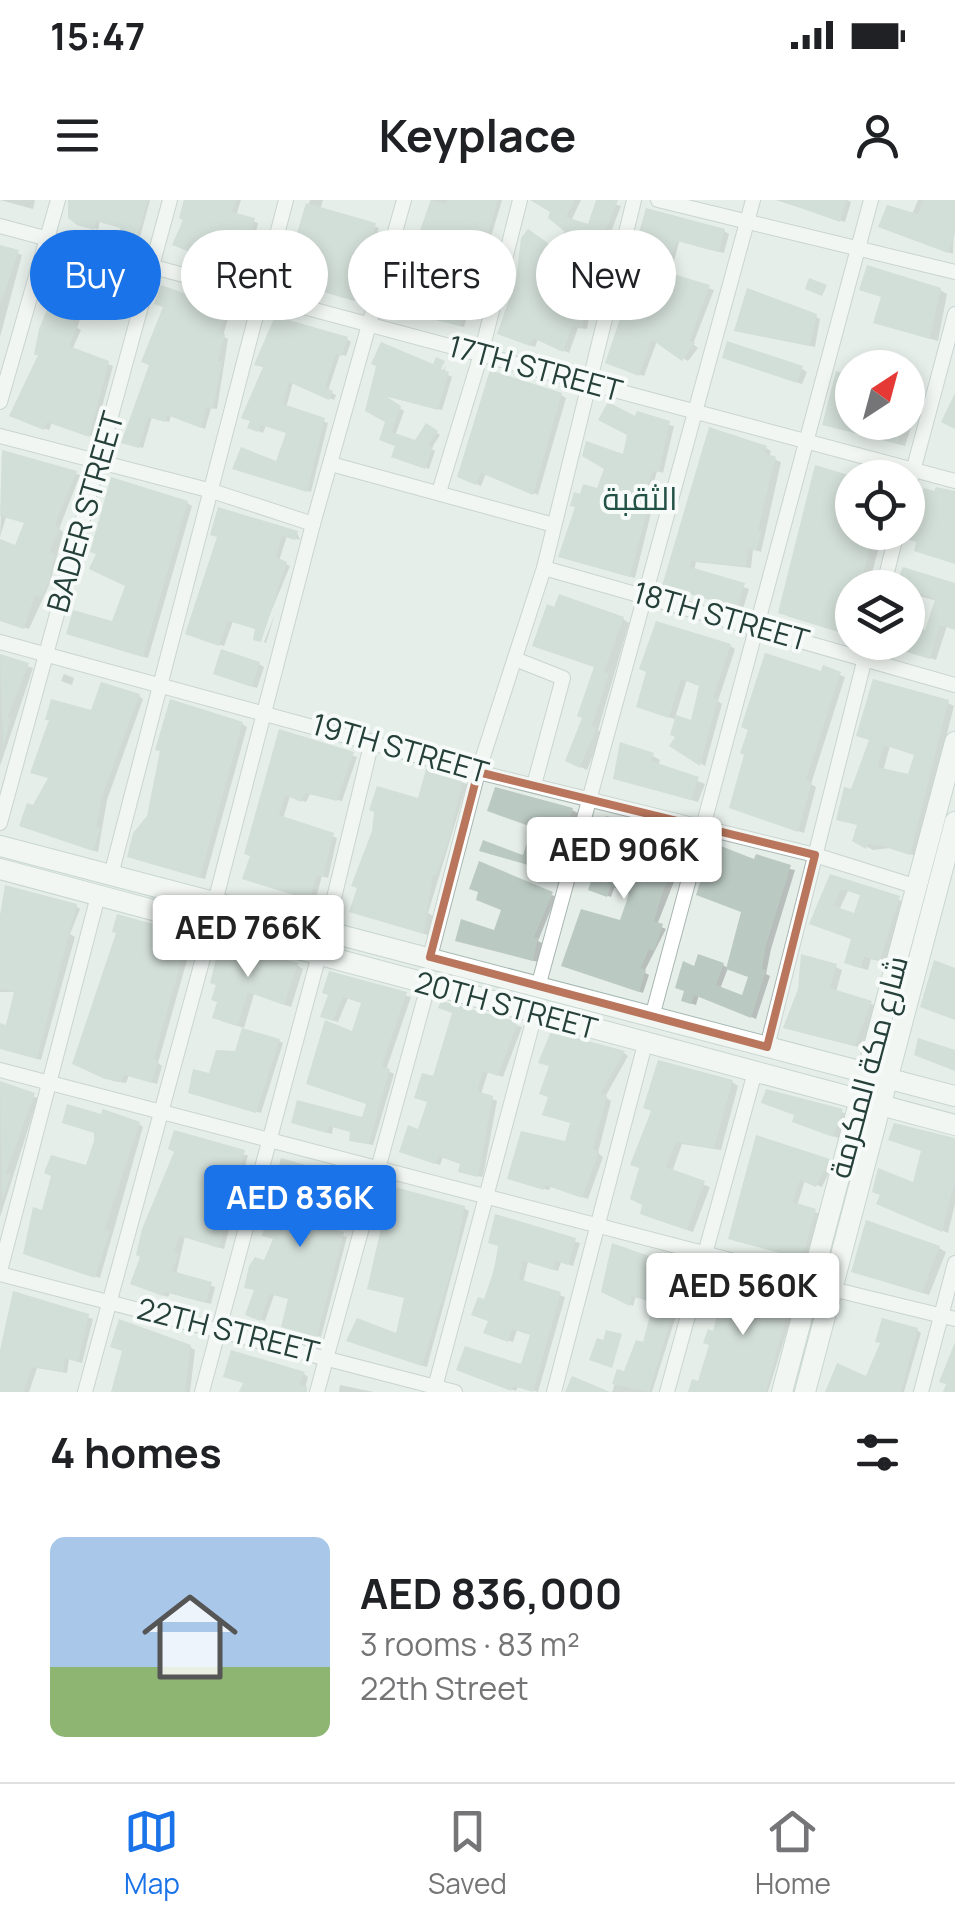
<!DOCTYPE html>
<html lang="en">
<head>
<meta charset="utf-8">
<style>
	body { margin:0; font-family:Manrope,Cairo,sans-serif; background:#f2f2f2; color:#202124; height:100vh; display:flex; flex-direction:column; font-size:38px; white-space:nowrap }
	* { box-sizing:border-box; margin:0 }
	p { font-size:32px; color:#757577 }
	.icon { flex:none; width:55px; height:55px; fill:none; stroke:currentColor; stroke-width:2; stroke-linecap:round; stroke-linejoin:round }
	.map { position:relative; height:1192px; overflow:hidden }
	.drawer { display:flex; flex-direction:column; background:#fff; flex:1 }
	.drawer>* { flex:none }
	.banner { position:absolute; left:30px; top:30px; width:895px; height:90px; display:flex; gap:20px }
	.needle { width:65px; rotate:36deg }
	.fabs { position:absolute; left:835px; top:150px; display:grid; gap:20px }
	.fabs a { display:grid; place-items:center; width:90px; height:90px; border-radius:50%; background:#fff; box-shadow:0 5px 15px #0003; font-size:50px }
	.price { position:absolute; translate:-50% -85px; padding:0 22px; border-radius:10px; background:#fff; color:#222; font-size:32px; line-height:65px; filter:drop-shadow(0 2px 5px #0008) }
	.price::after { content:''; position:absolute; left:50%; top:60px; width:30px; height:22px; margin-left:-15px; background:inherit; clip-path:polygon(0 0,100% 0,50% 100%) }
	.price.on { background:#1a73e8; color:#fff }
	ul { padding:0; list-style:none }
	li { display:flex; align-items:center; gap:30px; height:250px; padding:0 50px }
	li+li { border-top:2px solid #e0e0e0 }
	li span { display:grid; place-items:center; flex:none; width:280px; height:200px; border-radius:15px; color:#555 }
	li>.icon { margin-inline-start:auto }
	span .icon { width:120px; height:120px; fill:#fffc; stroke-width:1 }
	li b { font-size:42px }
	h2 { display:flex; justify-content:space-between; align-items:center; height:120px; padding:0 50px; font-size:42px }
	.pill { padding:0 35px; border-radius:45px; background:#fff; box-shadow:0 5px 15px #0003; font-size:35px; line-height:90px }
	.pill.on { background:#1a73e8; color:#fff }
	.status { display:flex; justify-content:space-between; align-items:center; height:70px; padding:0 50px; background:#fff; direction:ltr }
	.status svg { height:28px; fill:currentColor }
	header { display:flex; justify-content:space-between; align-items:center; height:130px; padding:0 50px; background:#fff; font-size:45px; font-weight:700 }
	.tab-bar { display:flex; justify-content:space-around; align-items:center; height:140px; border-top:2px solid #e0e0e0; background:#fff; font-size:28px; color:#757577 }
	.tab-bar a { display:grid; justify-items:center; gap:5px }
	.tab-bar .on { color:#1a73e8 }
	.map>svg:first-child { display:block }
</style>
</head>
<body>
<div class="status"><b>15:47</b><svg viewBox="0 0 49 12"><path d="M0 12V9h3v3zM5 12V6h3v6zM10 12V3h3v9zM15 12V0h3v12zM26 1h20v11H26zM47 4h2v5h-2z"/></svg></div>
<header><svg class="icon" aria-label="menu" viewBox="0 0 24 24"><path d="M4 6h16M4 12h16M4 18h16"/></svg>Keyplace<svg class="icon" aria-label="person" viewBox="0 0 24 24"><circle cx="12" cy="8" r="4"/><path d="M4 21q1-7 8-7t8 7"/></svg></header>
<div class="map">
<svg width="955" height="1192" viewBox="0 0 955 1192">
	<rect width="100%" height="100%" fill="#e6eeea"/>
	<g fill="#0003" fill-rule="evenodd">
		<path d="M0,0H35L33,9Z"/>
		<path d="M71,0H150L140,37H124L123,28L100,21L98,30L71,17Z"/>
		<path d="M184,0H241L236,16L258,23L247,73L208,59L181,17Z"/>
		<path d="M310,0H323L320,9L379,28L357,101L319,90L292,57Z"/>
		<path d="M431,0H502L464,127L394,109Z"/>
		<path d="M537,0H581L571,21L589,28L598,0L621,6L596,71L587,69L586,74L559,67L551,97L590,110L587,129L578,128L569,153L538,139L535,147L505,136L560,53L567,30L553,12Z"/>
		<path d="M776,0H847L851,2L845,22Z"/>
		<path d="M918,0H955L953,54L886,29L911,17Z"/>
		<path d="M684,23L670,76L714,90L693,144L698,148L688,161L657,141L644,176L613,165L643,59Z"/>
		<path d="M724,31L729,34L724,53L695,46Z"/>
		<path d="M0,46L22,55L0,137Z"/>
		<path d="M129,80L133,83L127,104L89,94L77,128L81,130L72,150L113,166L94,237L52,222L49,230L17,218L41,155L51,108L44,104Z"/>
		<path d="M940,90L947,94L938,141L876,122Z"/>
		<path d="M226,110L230,112L223,136L228,139L217,209L211,208L205,229L171,215L169,222L152,217L143,248L128,244Z"/>
		<path d="M816,117L820,119L815,147L741,132Z"/>
		<path d="M347,139L351,142L346,156L340,154L328,191L336,195L334,200L293,182L286,208L328,223L311,292L240,270L277,264L289,233L266,225L263,233L250,227L265,167Z"/>
		<path d="M383,145L434,167L437,160L441,162L434,179L438,181L446,165L444,173L452,177L442,210L380,195L404,211L395,236L416,243L427,226L440,235L431,249L435,251L429,269L394,256L398,245L382,238L388,221L368,210L379,165L374,163Z"/>
		<path d="M729,160L802,169L807,172L802,184Z"/>
		<path d="M838,174L852,178V222H908V195L920,200L905,246L824,224Z"/>
		<path d="M561,195L566,198L538,295L486,273L481,286L465,279Z"/>
		<path d="M637,220L674,226L663,273L657,271L648,306L652,309L635,378L565,358L599,291L624,257Z"/>
		<path d="M766,248L771,251L769,257L781,262L761,352L753,349L751,368L696,362L694,371L749,389L743,409L670,387Z"/>
		<path d="M4,253L80,275L59,329L63,332L50,383L29,429L0,419V342L17,348L27,323L6,317L0,337Z"/>
		<path d="M817,268L852,278V332H883L868,388H852V436L787,416Z"/>
		<path d="M187,303L192,306L148,458L74,436L113,424Z"/>
		<path d="M297,333L300,340L287,336L279,361L290,366L259,441L258,429L233,421L224,446L192,435L219,337Z"/>
		<path d="M955,386V429L947,426L936,460L883,443L908,442V427L927,433L937,401L908,393V388Z"/>
		<path d="M275,414L266,443L264,442Z"/>
		<path d="M623,419L629,423L598,530L602,533L587,570L574,564L585,518Z"/>
		<path d="M730,446L735,449L718,501L722,504L705,566L672,545L678,537L677,520L639,506ZM687,479L702,486L693,523L675,518Z"/>
		<path d="M0,457L33,468L0,566Z"/>
		<path d="M259,464L264,467L257,488L221,476Z"/>
		<path d="M825,469L845,477L811,584L816,587L804,633L737,610Z"/>
		<path d="M64,474L74,478L72,485L61,481Z"/>
		<path d="M139,496L143,499L107,600L98,652L27,628L93,513Z"/>
		<path d="M948,503L954,506L916,656L890,648L873,650L855,640L872,540ZM890,546L916,555L909,577L883,571Z"/>
		<path d="M242,524L247,527L205,679L135,659Z"/>
		<path d="M280,532L357,557L342,601L310,594L306,602L290,596L283,619L337,638L328,678L322,676L315,701L250,681Z"/>
		<path d="M653,556L660,560L658,566L705,584L698,602L615,578Z"/>
		<path d="M428,572L467,584L428,713L433,716L428,735L356,713L420,602Z"/>
		<path d="M572,610L578,613L568,650L562,648L555,672L487,653L524,658Z"/>
		<path d="M687,639L690,641L657,725L666,729L644,772L649,775L643,793L568,767L622,723L632,693L615,686L611,697L595,691Z"/>
		<path d="M755,662L795,670L771,749L766,774L770,776L756,819L699,795L696,805L689,803L696,769L723,765L728,768L720,789L743,798L751,776Z"/>
		<path d="M832,677L905,702L886,763L871,759L868,770L853,766L847,762L853,739L818,726ZM848,691L862,695L855,716L839,710Z"/>
		<path d="M552,695L556,697L538,741L542,743L538,762L463,742L495,733Z"/>
		<path d="M76,706L80,709L70,734L75,737L41,860L0,848V825L8,828L17,792H0V719Z"/>
		<path d="M188,736L193,739L158,863L162,866L157,884L129,875L126,883L113,881L75,862Z"/>
		<path d="M297,765L303,769L291,807L254,794L244,828L221,821L220,802Z"/>
		<path d="M836,767L842,770L836,792L877,806L862,848L792,830Z"/>
		<path d="M331,774L411,797L386,870L394,874L373,945L356,942L353,932L333,927L332,934L299,925L364,920L369,904L354,834L364,803L348,798L338,822L328,819Z"/>
		<path d="M442,804L522,827L503,877L488,872L481,894L497,901L483,977L466,974L462,963L443,957L440,965L407,953L420,932L455,813Z"/>
		<path d="M279,841L283,843L261,913L196,894L237,854Z"/>
		<path d="M624,853L628,856L605,897L611,901L598,953L603,957L588,999L551,986L549,990L515,981L567,944L572,923L550,897L551,866Z"/>
		<path d="M732,882L738,886L721,950L682,944L672,972L710,987L693,1032L649,1017L653,911Z"/>
		<path d="M0,885L38,898L0,1017Z"/>
		<path d="M842,912L849,916L841,939L802,925Z"/>
		<path d="M139,924L143,927L100,1078L30,1055L88,968Z"/>
		<path d="M758,938L833,964L822,987L805,980L797,1006L820,1014L806,1059L736,1041Z"/>
		<path d="M955,940V1004L948,1033L885,1006L883,995L914,985Z"/>
		<path d="M177,952L248,955L224,1049L185,1036L176,1075L215,1087L211,1104L170,1093L168,1097L138,1085Z"/>
		<path d="M358,983L362,985L351,1016L339,1012L337,1003L317,996L309,1025L347,1037L321,1137L288,1128L291,1099L274,1095L265,1121L252,1117L265,1063L296,1025L304,993Z"/>
		<path d="M464,1008L469,1011L427,1167L354,1143L398,1137L407,1098Z"/>
		<path d="M497,1017L580,1043L573,1066L561,1062L558,1071L528,1062L523,1083L565,1097L538,1192L518,1186L516,1191L464,1172L523,1167L533,1135L517,1130L513,1142L490,1135L485,1102L500,1046Z"/>
		<path d="M939,1048L946,1052L929,1095L854,1071Z"/>
		<path d="M668,1065L671,1067L666,1082L674,1085L671,1095L681,1100L652,1192H612L619,1172L626,1174L645,1145L653,1102L636,1096L633,1106L604,1091Z"/>
		<path d="M724,1076L797,1098L768,1192H690L699,1184L724,1098Z"/>
		<path d="M15,1094L93,1119L82,1163L69,1159L67,1173L37,1168L29,1192H0V1152Z"/>
		<path d="M917,1130L921,1133L904,1192H828L868,1179Z"/>
		<path d="M190,1147L195,1150L190,1192H114Z"/>
		<path d="M304,1174L308,1177L304,1192H242Z"/>
		<path d="M340,1185L374,1192H339Z"/>
	</g>
	<g fill="#bbc9c3" fill-rule="evenodd">
		<path d="M68,0H148L137,37L128,39L118,36L120,28L96,21L94,30L77,25L68,18Z"/>
		<path d="M184,0H236L232,12L255,18L248,46L252,48L242,72L172,45L183,20L179,18Z"/>
		<path d="M431,0L446,4L447,0H498L460,126L387,108L400,58L409,61Z"/>
		<path d="M530,0H575L566,17L588,24L596,0H618L590,70L581,68L580,73L554,65L546,93L586,104L582,128L572,126L563,152L533,138L530,146L497,134L516,80L521,38L528,29L558,50L564,31L548,18L550,12Z"/>
		<path d="M778,0H847L840,22Z"/>
		<path d="M923,0H955V33L948,53L878,27L887,5L918,14Z"/>
		<path d="M306,3L376,23L354,101L313,89L280,68L290,56Z"/>
		<path d="M646,8L725,29L719,52L677,41L666,72L710,85L690,140L695,143L682,161L652,140L639,176L605,163L640,60L632,57Z"/>
		<path d="M0,45L19,50L2,100H0Z"/>
		<path d="M58,58L130,78L123,104L84,93L73,123L78,125L69,146L109,161L89,237L47,222L44,230L9,216L38,155H34L39,129L48,107L41,105Z"/>
		<path d="M867,65L941,88L930,139L873,123L881,97L859,90Z"/>
		<path d="M809,78L827,85L822,96L805,89Z"/>
		<path d="M161,85L227,108L220,133L225,134L218,161L222,162L213,209L207,207L201,228L167,215L165,222L148,217L139,248L121,243L149,165L141,162L163,107L154,104Z"/>
		<path d="M747,88L817,114L810,146L734,131Z"/>
		<path d="M275,116L348,137L342,156L336,154L325,187L333,191L329,200L289,182L283,204L325,218L307,292L232,269L241,247L276,261L286,233L261,225L258,232L247,228L250,221L241,218L263,167L254,165Z"/>
		<path d="M727,141L803,166L797,183L722,158Z"/>
		<path d="M381,142L433,164L436,157L445,161L441,169L449,172L438,210L386,196L401,206L392,232L415,240L426,223L438,231L428,245L433,247L425,269L391,257L395,246L379,240L385,222L365,211L376,166L371,164Z"/>
		<path d="M490,170L562,193L533,295L481,273L476,285L457,277Z"/>
		<path d="M836,171L852,176V222H905L898,244L822,225Z"/>
		<path d="M955,193V229L941,222Z"/>
		<path d="M608,202L635,216L637,211L670,221L659,272L652,271L644,302L649,304L630,377L558,357L575,307L570,306L574,292L580,294L583,284L597,288L604,269L582,256L586,241L623,254L627,235L598,220Z"/>
		<path d="M709,227L767,246L765,253L776,257L758,330L762,331L756,351L748,348L746,367L691,361L690,367L745,383L738,408L662,386Z"/>
		<path d="M2,250L77,271L55,325L60,327L50,352L55,354L49,382L41,398L35,395L24,429L0,421V339L15,345L24,323L0,316Z"/>
		<path d="M815,265L852,276V332H875L859,388H852L849,435L778,413Z"/>
		<path d="M111,277L188,301L143,457L66,434L73,410L112,421L125,386L89,369L96,354L90,352Z"/>
		<path d="M936,287L955,291V364L914,351L916,342L906,339L924,288L934,291Z"/>
		<path d="M218,307L298,331L295,340L282,336L276,357L287,362L261,442L253,440L255,429L228,421L219,446L185,434L217,337L210,335Z"/>
		<path d="M903,367L955,383V430L940,425L930,459L883,445L908,442V425L925,430L935,400L908,388H894Z"/>
		<path d="M559,394L624,417L604,472L609,474L592,525L597,527L580,568L565,561L582,518L577,516L594,467L532,446L547,404L554,407Z"/>
		<path d="M656,421L731,444L713,498L718,499L700,566L669,546L675,537L670,535L676,515L691,520L699,486L681,479L669,518L636,507L646,472L639,469Z"/>
		<path d="M221,449L260,462L252,487L213,474Z"/>
		<path d="M765,453L821,471L823,465L841,472L806,580L812,582L798,632L729,608L744,555L740,553L748,530L741,527Z"/>
		<path d="M0,454L29,463L8,517L11,518L3,548Z"/>
		<path d="M873,479L949,500L910,655L882,646L868,644L866,649L852,641L857,625L836,620L844,587L851,589L869,540L856,536ZM884,545L914,555L908,574L878,567Z"/>
		<path d="M101,482L140,494L102,597L96,627L101,628L93,651L19,626L27,603L33,605L48,578L30,573L49,520H45L51,499L91,510Z"/>
		<path d="M170,499L243,522L200,678L127,657L133,633L147,616L160,551L155,550Z"/>
		<path d="M279,529L354,552L337,601L305,593L301,602L285,595L279,615L334,633L323,677L317,675L310,700L242,679L250,656L244,654Z"/>
		<path d="M620,542L654,553L651,561L699,577L691,600L613,579Z"/>
		<path d="M426,569L463,579L450,637L436,676L433,675L424,734L349,712L357,688L351,686L372,631L374,612L369,610L377,586L418,598Z"/>
		<path d="M495,587L573,608L562,649L556,647L549,671L479,651L483,640L523,655L532,627L487,611Z"/>
		<path d="M606,616L688,637L663,691L654,721L663,724L654,751L649,749L641,768L646,770L639,792L561,766L581,709L620,720L629,694L611,686L607,697L588,690L595,670L587,667Z"/>
		<path d="M713,643L754,659L756,654L791,665L766,745L762,769L766,770L751,818L694,795L691,804L681,801L684,791L675,788L683,761L694,766L698,754L724,763L716,785L742,795L748,777L726,769L741,712L696,695Z"/>
		<path d="M479,661L553,692L534,737L538,738L533,761L455,741L461,719L494,730L501,710L476,700L478,692L469,689Z"/>
		<path d="M830,674L900,696L880,761L864,757L861,768L844,763L851,739L809,724ZM841,689L860,695L854,713L834,706Z"/>
		<path d="M5,685L77,704L37,859L0,849V823L6,825L14,792L0,789V715Z"/>
		<path d="M117,714L189,734L154,859L158,861L152,883L124,875L121,882L105,879L72,864L116,733L112,732Z"/>
		<path d="M220,742L298,763L284,805L248,792L238,826L212,818L217,802L211,800L216,785L210,783Z"/>
		<path d="M801,754L837,764L830,788L872,801L855,846L783,828L798,789Z"/>
		<path d="M934,760L955,768V820L920,807Z"/>
		<path d="M329,771L407,792L382,866L390,869L369,944L349,941L350,932L329,926L327,933L291,923L297,900L362,917L366,904L306,884L325,820L352,831L361,803L343,797L333,821L320,817L328,795L322,793Z"/>
		<path d="M441,801L518,822L498,876L483,871L477,891L493,896L478,977L458,972L460,964L438,956L435,964L399,952L408,925L418,929L427,902L414,898L422,873L433,876L452,813L438,808Z"/>
		<path d="M242,828L280,839L256,913L188,893L193,869L209,873L216,850L235,851Z"/>
		<path d="M551,831L625,851L601,893L607,896L593,949L599,952L582,998L545,985L544,990L507,979L521,931L565,941L570,923L542,915L548,897L539,894L549,866L538,863Z"/>
		<path d="M918,838L955,850V871L914,855Z"/>
		<path d="M658,860L733,880L714,949L676,942L666,967L705,981L687,1030L640,1014L642,1005L630,999L639,968L630,965L651,911L643,908Z"/>
		<path d="M0,881L35,893L6,973L11,974L2,1002Z"/>
		<path d="M766,889L843,909L833,937L792,922L794,915L761,903Z"/>
		<path d="M67,904L101,914L103,909L140,922L105,1029L110,1031L95,1078L23,1054L33,1007L42,1010L51,976L44,973L51,955L86,965L94,941V933L62,923Z"/>
		<path d="M894,923L955,938V981L942,1032L876,1004L880,995L872,992L878,968L913,982L921,951L888,940Z"/>
		<path d="M174,930L245,950L219,1048L180,1036L174,1052L179,1054L172,1071L212,1082L206,1103L165,1092L163,1096L130,1084L140,1057L136,1055L142,1029L174,952L168,949Z"/>
		<path d="M756,935L830,959L816,987L800,980L793,1002L816,1009L802,1059L728,1039Z"/>
		<path d="M281,958L359,980L346,1015L332,1010L335,1003L313,996L306,1021L344,1032L317,1137L281,1127L288,1099L270,1094L260,1121L245,1115L254,1090L244,1088L249,1066L255,1057L264,1060L273,1039L262,1036L268,1014L294,1022L302,993L274,985Z"/>
		<path d="M391,986L465,1006L454,1062L422,1166L346,1141L357,1118L396,1133L404,1098L367,1089Z"/>
		<path d="M495,1014L576,1038L568,1065L556,1061L553,1070L523,1061L519,1079L561,1092L533,1192L513,1186L511,1191L456,1170L465,1146L521,1164L530,1135L512,1129L508,1142L483,1133L488,1121L471,1115L478,1097L484,1099L494,1070L498,1046L488,1043Z"/>
		<path d="M866,1020L940,1046L922,1093L851,1072Z"/>
		<path d="M612,1043L669,1063L663,1079L672,1081L669,1091L678,1096L649,1192L612,1184L617,1169L624,1171L636,1140L643,1142L652,1108L650,1102L632,1096L630,1106L601,1092Z"/>
		<path d="M722,1073L793,1093L766,1192H688L692,1179L698,1181L709,1145L703,1143L708,1129L713,1131L722,1098L717,1096Z"/>
		<path d="M13,1091L89,1114L78,1162L65,1158L63,1172L32,1167L24,1192H0V1150Z"/>
		<path d="M882,1118L918,1128L901,1192H825L837,1163L866,1176L880,1143L875,1142Z"/>
		<path d="M119,1119L191,1145L185,1192H111L122,1151L110,1147Z"/>
		<path d="M606,1130L622,1134L612,1168L589,1160L597,1138L603,1140Z"/>
		<path d="M955,1142V1192H943L946,1184L939,1182Z"/>
		<path d="M231,1150L305,1172L299,1184L307,1187V1192H239L243,1183L223,1177Z"/>
		<path d="M572,1176L610,1192H565Z"/>
	</g>
	<g fill="none" stroke-linecap="round" stroke-linejoin="round">
		<g stroke="#a8b6b1" stroke-width="16">
			<g id="street">
				<path d="M658,0L955,72"/>
				<path d="M0,26L955,281"/>
				<path d="M0,202L58,0"/>
				<path d="M0,236L212,291L313,324"/>
				<path d="M331,264L554,325"/>
				<path d="M908,290L955,114"/>
				<path d="M439,292L481,154L520,0"/>
				<path d="M544,368L955,485"/>
				<path d="M883,388L897,332"/>
				<path d="M0,442L478,572L815,655L917,687"/>
				<path d="M515,459L563,478L534,585"/>
				<path d="M0,623L170,0"/>
				<path d="M111,675L286,0"/>
				<path d="M215,702L313,324L404,0"/>
				<path d="M326,731L372,541"/>
				<path d="M430,757L478,572L544,368L634,0"/>
				<path d="M538,787L753,0"/>
				<path d="M652,817L871,0"/>
				<path d="M767,847L869,442"/>
				<path d="M0,870L811,1081"/>
				<path d="M0,1071L98,696"/>
				<path d="M0,1074L455,1192"/>
				<path d="M832,1089L955,1119"/>
				<path d="M434,1191L535,814"/>
				<path d="M85,1192L212,725"/>
				<path d="M202,1192L319,755"/>
				<path d="M317,1192L428,786"/>
				<path d="M554,1192L645,844"/>
				<path d="M667,1192L755,872"/>
				<path d="M921,1192L955,1063"/>
			</g>
		</g>
		<g stroke="#a5b9b2" stroke-width="22">
			<g id="secondary">
				<path d="M0,646L955,896"/>
				<path d="M0,669L955,925"/>
				<path d="M782,1192L955,542"/>
				<path d="M805,1192L955,622"/>
			</g>
		</g>
		<use href="#street" stroke="#fff" stroke-width="14"/>
		<use href="#secondary" stroke="#fff" stroke-width="20"/>
	</g>
	<path d="M0 0H955V1192H0ZM478,572L815,655L767,847L430,757Z" fill="#e6eeea" fill-opacity=".55" fill-rule="evenodd"/>
	<path fill="none" stroke="#b9765c" stroke-width="8" stroke-linejoin="round" d="M478,572L815,655L767,847L430,757Z"/>
	<g text-anchor="middle" stroke-width="8" stroke-linejoin="round" paint-order="stroke">
		<g font-size="30" fill="#253f39" stroke="#f6faf8">
			<text transform="translate(535 169) rotate(15)" y="10">17TH STREET</text>
			<text transform="translate(86 312) rotate(-74)" y="10">BADER STREET</text>
			<text transform="translate(721 417) rotate(16)" y="10">18TH STREET</text>
			<text transform="translate(400 549) rotate(16)" y="10">19TH STREET</text>
			<text transform="translate(506 806) rotate(15)" y="10">20TH STREET</text>
			<text transform="translate(869 867) rotate(-75)" y="10">شارع مكة المكرمة</text>
			<text transform="translate(228 1131) rotate(14)" y="10">22TH STREET</text>
		</g>
		<g font-size="32" fill="#225146" stroke="#f6faf8">
			<text x="640" y="310">الثقبة</text>
		</g>
	</g>
</svg>
<div class="fabs">
<a><svg class="needle" viewBox="-14 -14 28 28"><path d="M0-13l5 13h-10z" fill="#e53935"/><path d="M0 13l5-13h-10z" fill="#757577"/></svg></a>
<a><svg class="icon" aria-label="locate" viewBox="0 0 24 24"><circle cx="12" cy="12" r="6"/><path d="M12 2v4M12 18v4M2 12h4M18 12h4"/></svg></a>
<a><svg class="icon" aria-label="layers" viewBox="0 0 24 24"><path d="M12 4l9 5-9 5-9-5zM3 14l9 5 9-5"/></svg></a>
</div>
<b class="price" style="left:624px;top:702px">AED 906K</b>
<b class="price" style="left:248px;top:780px">AED 766K</b>
<b class="price on" style="left:300px;top:1050px">AED 836K</b>
<b class="price" style="left:743px;top:1138px">AED 560K</b>
<div class="banner">
<a class="pill on">Buy</a>
<a class="pill">Rent</a>
<a class="pill">Filters</a>
<a class="pill">New</a>
</div>
</div>
<section class="drawer">
<h2>4 homes<svg class="icon" aria-label="filters" viewBox="0 0 24 24"><path d="M4 7h16M4 17h16"/><circle cx="9" cy="7" r="2"/><circle cx="15" cy="17" r="2"/></svg></h2>
<ul>
<li><span style="background:linear-gradient(#a9c7e8 65%,#8fb573 0)"><svg class="icon" aria-label="home" viewBox="0 0 24 24"><path d="M3 11l9-7 9 7M6 9v11h12V9"/></svg></span><div><b>AED 836,000</b><p>3 rooms · 83 m²</p><p>22th Street</p></div></li>
</ul>
</section>
<nav class="tab-bar">
<a class="on"><svg class="icon" aria-label="map" viewBox="0 0 24 24"><path d="M3 6l6-2 6 2 6-2v14l-6 2-6-2-6 2zM9 4v14M15 6v14"/></svg>Map</a>
<a><svg class="icon" aria-label="saved" viewBox="0 0 24 24"><path d="M7 4h10v16l-5-4-5 4z"/></svg>Saved</a>
<a><svg class="icon" aria-label="home" viewBox="0 0 24 24"><path d="M3 11l9-7 9 7M6 9v11h12V9"/></svg>Home</a>
</nav>
</body>
</html>
